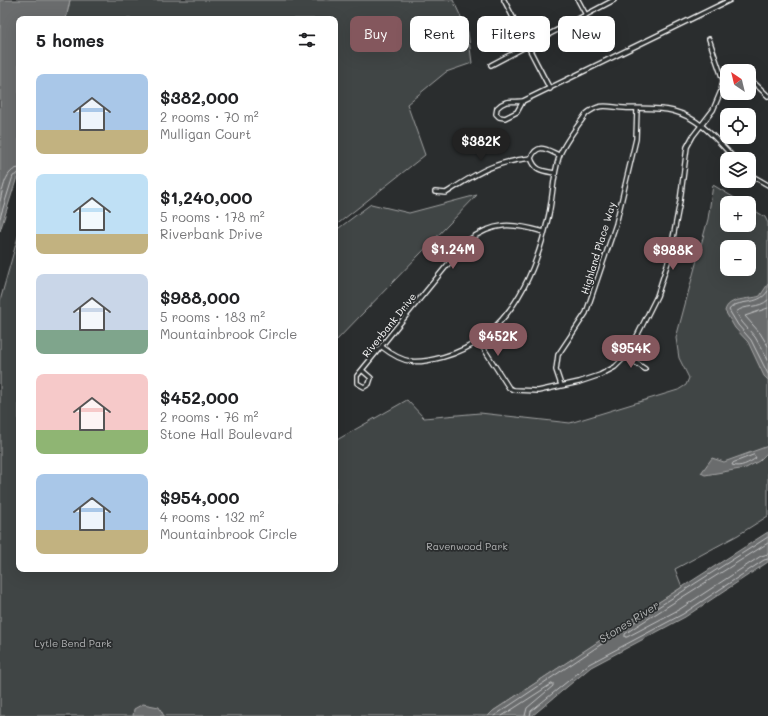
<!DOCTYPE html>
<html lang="en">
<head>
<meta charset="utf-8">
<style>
	body { margin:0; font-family:Mali,sans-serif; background:#f6f6f6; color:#202124; height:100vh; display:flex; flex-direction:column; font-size:15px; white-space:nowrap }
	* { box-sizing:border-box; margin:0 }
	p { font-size:13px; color:#757577 }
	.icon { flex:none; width:22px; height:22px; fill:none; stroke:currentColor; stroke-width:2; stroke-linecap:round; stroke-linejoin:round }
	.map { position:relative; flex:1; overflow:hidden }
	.details { position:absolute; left:16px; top:16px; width:322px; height:556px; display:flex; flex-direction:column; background:#fff; border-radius:8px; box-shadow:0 4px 16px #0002 }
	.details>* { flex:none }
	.top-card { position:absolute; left:350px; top:16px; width:358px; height:36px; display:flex; gap:8px }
	.needle { width:26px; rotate:325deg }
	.controls { position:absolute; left:720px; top:64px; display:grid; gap:8px }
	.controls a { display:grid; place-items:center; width:36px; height:36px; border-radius:8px; background:#fff; box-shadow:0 4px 16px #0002; font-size:20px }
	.price { position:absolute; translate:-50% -34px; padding:0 9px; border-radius:14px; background:#84575d; color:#fff; font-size:13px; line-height:26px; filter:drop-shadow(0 1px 2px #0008) }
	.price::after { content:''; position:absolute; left:50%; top:24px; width:12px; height:9px; margin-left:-6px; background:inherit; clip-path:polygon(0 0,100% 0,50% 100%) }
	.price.on { background:#222; color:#fff }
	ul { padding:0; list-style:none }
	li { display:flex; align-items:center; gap:12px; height:100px; padding:0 20px }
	li span { display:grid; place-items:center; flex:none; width:112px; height:80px; border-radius:8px; color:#555 }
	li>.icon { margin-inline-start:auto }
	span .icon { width:48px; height:48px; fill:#fffc; stroke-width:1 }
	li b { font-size:17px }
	h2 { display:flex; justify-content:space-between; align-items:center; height:48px; padding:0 20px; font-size:17px }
	.pill { padding:0 14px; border-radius:8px; background:#fff; box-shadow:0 4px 16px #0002; font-size:14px; line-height:36px }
	.pill.on { background:#84575d; color:#fff }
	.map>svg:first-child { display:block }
</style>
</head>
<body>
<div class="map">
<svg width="768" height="716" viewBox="0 0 768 716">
	<rect width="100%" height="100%" fill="#2a2d2e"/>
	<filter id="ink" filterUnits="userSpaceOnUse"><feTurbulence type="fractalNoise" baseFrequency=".025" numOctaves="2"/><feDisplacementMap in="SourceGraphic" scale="8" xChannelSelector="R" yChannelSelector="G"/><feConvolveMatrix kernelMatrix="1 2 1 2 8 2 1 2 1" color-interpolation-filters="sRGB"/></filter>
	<g filter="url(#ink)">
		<g fill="#414445" stroke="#a0a2a2" fill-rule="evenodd">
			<path d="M70,0H453L468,32L472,63L446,72L407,104L425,155L335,226V19H66Z"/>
			<path d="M713,185L743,203H727V225H749V207L765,217L768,223V516L738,535L675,569L682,587L493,711L488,716H0V301L19,233V569H335V441L407,400L424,418L480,413L570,423L678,390L686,385L689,378L679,358L676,338L708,219ZM727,247H749V269H727Z"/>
			<path d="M477,195L335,342V231L371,204L409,213Z"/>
		</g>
		<g fill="#6a6c6d" stroke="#a6a7a7">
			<path d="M0,0H70L66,19H19V171L0,231Z"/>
			<path d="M768,284V380L764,376L748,342L735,328L725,311C728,297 749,300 760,296Z"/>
			<path d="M768,446V452L759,461L746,468L705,475L701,473L712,458L724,462Z"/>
			<path d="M768,532V562L685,617L591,667L532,716H488L493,711L631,620Z"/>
			<path d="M143,704L159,707L164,716H133L134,709Z"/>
		</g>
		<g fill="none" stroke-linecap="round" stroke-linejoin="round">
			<g stroke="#c3c4c5" stroke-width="1">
				<path d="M0,201C3,190 5,169 19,168"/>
				<path d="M0,218L13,176L19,173"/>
				<path d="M768,291C758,307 737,298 729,310L738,325L751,340L768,374"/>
				<path d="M768,300C759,309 745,304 736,312L742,322L755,337L768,360"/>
				<path d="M768,308L745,316L760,333L768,346"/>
				<path d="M754,455L756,458C749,463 740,468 732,465L733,463Z"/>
				<path d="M768,543L635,627L625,634V637H627L680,609L761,556L768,554"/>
				<path d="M494,716L633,623L768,537"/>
				<path d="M502,716L553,683V686L527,708L525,716"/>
				<path d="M530,716L531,711L589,664L683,614L764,560L768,559"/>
			</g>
			<g stroke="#fff" stroke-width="6">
				<g id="street">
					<path d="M504,0L550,89"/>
					<path d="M578,0L586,15"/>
					<path d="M491,65L614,0"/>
					<path d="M749,78L768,96"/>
					<path d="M523,101L517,112L505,118L499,117L496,114L497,108C507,98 512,103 523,101L730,0"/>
					<path d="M555,173C543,171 535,171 531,158C538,142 547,150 559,155"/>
					<path d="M749,173L754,177L768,185"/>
					<path d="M435,192L446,193C477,173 493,162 531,158"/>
					<path d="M479,341L509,388L514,390L538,391L579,382L600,375L615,367L628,354L657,296L669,259L680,201L687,147L693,136L713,110L721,91L723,80L709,39"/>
					<path d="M382,347C405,365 417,364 443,357C509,339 536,274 549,214C553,195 553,176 559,157C563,144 578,126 586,114C601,102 608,107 624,108C640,109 657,107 673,111C700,118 717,140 735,159"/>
					<path d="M626,356L645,369"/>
					<path d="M363,371L371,378L369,384L364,387L357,383V376L466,242C494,221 512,223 544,232"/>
					<path d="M561,385L556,370L558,355L586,313L616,224L636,139L637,109"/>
				</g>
			</g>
			<use href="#street" stroke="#2a2d2e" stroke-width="3.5"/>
		</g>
	</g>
	<g text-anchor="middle" stroke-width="3.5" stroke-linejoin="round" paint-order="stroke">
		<g font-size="10" fill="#fff" stroke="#2a2d2e">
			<text transform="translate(598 248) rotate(-73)" y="4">Highland Place Way</text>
			<text transform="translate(389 325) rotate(-51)" y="4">Riverbank Drive</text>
		</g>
		<g font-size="10" fill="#b3b4b5" stroke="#2a2d2e">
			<text x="467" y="550">Ravenwood Park</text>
			<text x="73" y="647">Lytle Bend Park</text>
		</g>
		<g font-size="11" font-style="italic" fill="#b4b6b6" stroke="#2a2d2e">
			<text transform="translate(629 622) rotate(-32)" y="4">Stones River</text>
		</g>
	</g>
</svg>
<div class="controls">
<a><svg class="needle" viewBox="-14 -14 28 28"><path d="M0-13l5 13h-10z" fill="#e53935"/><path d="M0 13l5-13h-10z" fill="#757577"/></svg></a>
<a><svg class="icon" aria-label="locate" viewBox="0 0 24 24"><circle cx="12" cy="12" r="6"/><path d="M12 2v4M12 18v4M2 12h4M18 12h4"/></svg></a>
<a><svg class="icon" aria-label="layers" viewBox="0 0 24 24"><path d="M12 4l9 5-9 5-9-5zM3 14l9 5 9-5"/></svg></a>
<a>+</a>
<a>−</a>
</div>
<b class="price on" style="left:481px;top:162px">$382K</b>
<b class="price" style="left:453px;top:270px">$1.24M</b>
<b class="price" style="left:673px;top:271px">$988K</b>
<b class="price" style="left:498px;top:357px">$452K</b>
<b class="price" style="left:631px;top:369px">$954K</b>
<div class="top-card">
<a class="pill on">Buy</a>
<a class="pill">Rent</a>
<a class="pill">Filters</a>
<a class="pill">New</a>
</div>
<section class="details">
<h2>5 homes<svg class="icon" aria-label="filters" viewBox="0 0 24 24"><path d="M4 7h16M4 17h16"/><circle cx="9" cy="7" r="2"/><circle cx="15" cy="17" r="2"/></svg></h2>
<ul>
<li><span style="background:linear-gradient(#a9c7e8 70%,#c2b280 0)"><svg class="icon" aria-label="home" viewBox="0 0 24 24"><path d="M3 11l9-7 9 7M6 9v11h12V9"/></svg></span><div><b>$382,000</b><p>2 rooms · 70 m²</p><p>Mulligan Court</p></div></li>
<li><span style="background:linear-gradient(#bfe0f5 75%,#c2b280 0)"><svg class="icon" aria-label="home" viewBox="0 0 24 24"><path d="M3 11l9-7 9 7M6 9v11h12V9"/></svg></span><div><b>$1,240,000</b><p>5 rooms · 178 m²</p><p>Riverbank Drive</p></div></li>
<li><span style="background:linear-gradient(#c9d6e8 70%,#7fa58c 0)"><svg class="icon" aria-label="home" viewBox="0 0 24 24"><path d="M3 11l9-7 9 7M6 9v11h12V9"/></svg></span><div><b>$988,000</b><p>5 rooms · 183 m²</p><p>Mountainbrook Circle</p></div></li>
<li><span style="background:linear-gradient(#f6c9c9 70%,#8fb573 0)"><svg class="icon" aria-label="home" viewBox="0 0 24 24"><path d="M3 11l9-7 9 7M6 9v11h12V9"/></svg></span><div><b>$452,000</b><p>2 rooms · 76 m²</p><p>Stone Hall Boulevard</p></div></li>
<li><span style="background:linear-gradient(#a9c7e8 70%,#c2b280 0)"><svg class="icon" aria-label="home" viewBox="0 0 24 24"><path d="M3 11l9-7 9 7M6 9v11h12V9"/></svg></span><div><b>$954,000</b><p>4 rooms · 132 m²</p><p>Mountainbrook Circle</p></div></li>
</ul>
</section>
</div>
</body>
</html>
